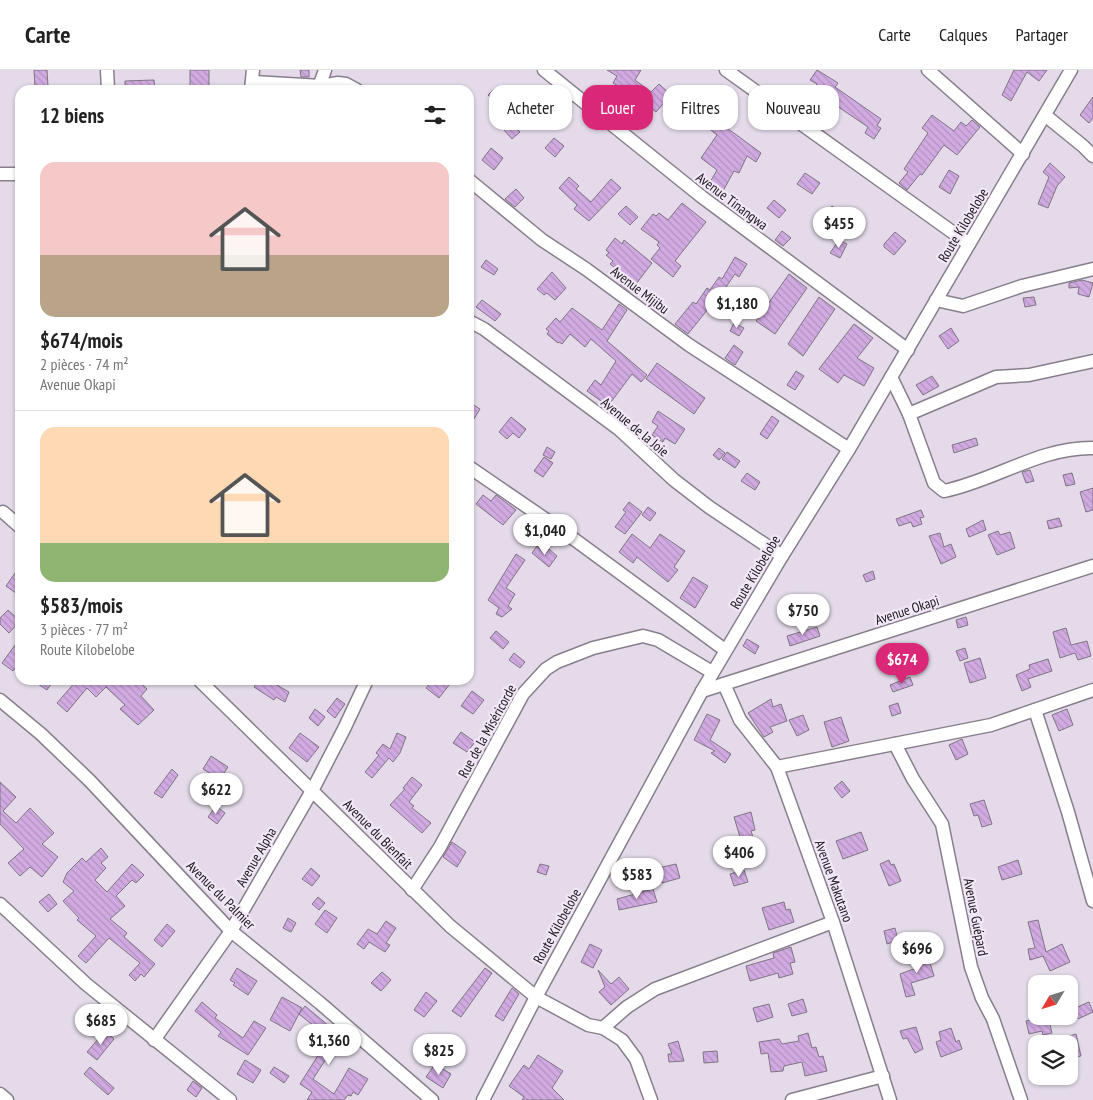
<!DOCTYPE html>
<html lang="fr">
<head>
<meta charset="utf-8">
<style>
	body { margin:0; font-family:"PT Sans Narrow",sans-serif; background:#f6f6f6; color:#222; height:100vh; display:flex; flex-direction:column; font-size:19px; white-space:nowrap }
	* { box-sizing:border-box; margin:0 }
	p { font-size:16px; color:#767676 }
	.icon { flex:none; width:28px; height:28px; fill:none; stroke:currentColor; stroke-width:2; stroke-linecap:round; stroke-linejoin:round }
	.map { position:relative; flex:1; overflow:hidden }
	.details { position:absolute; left:15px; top:15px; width:459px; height:600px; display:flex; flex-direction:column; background:#fff; border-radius:15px; box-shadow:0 1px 4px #0004 }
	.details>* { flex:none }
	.banner { position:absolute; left:489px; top:15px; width:475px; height:45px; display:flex; gap:10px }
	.needle { width:32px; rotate:232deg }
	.buttons { position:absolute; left:1028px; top:905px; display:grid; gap:10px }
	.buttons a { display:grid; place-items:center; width:50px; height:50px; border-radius:10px; background:#fff; box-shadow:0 1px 4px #0004; font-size:25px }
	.price { position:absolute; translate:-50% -42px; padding:0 11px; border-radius:18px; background:#fff; color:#222; font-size:16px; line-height:32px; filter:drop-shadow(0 1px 2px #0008) }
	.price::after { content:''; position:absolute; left:50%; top:30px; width:15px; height:11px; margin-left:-8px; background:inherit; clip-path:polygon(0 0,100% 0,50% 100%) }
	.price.selected { background:#db2777; color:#fff }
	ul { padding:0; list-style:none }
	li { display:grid; align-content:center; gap:10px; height:265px; padding:0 25px }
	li+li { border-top:1px solid #e0e0e0 }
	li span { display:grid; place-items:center; height:155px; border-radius:15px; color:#555 }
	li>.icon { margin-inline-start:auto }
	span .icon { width:90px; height:90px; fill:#fffc; stroke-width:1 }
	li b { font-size:21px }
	h2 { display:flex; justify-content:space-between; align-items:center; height:60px; padding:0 25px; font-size:21px }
	.tag { padding:0 18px; border-radius:15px; background:#fff; box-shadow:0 1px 4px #0004; font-size:18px; line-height:45px }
	.tag.selected { background:#db2777; color:#fff }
	header { display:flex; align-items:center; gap:30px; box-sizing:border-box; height:70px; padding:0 25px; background:#fff; border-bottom:1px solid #e0e0e0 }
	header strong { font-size:24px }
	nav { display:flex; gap:28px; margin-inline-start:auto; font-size:18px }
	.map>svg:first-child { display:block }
</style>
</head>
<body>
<header>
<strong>Carte</strong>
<nav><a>Carte</a><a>Calques</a><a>Partager</a></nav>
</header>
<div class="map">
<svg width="1093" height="1030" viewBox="0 0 1093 1030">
	<defs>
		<pattern id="building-back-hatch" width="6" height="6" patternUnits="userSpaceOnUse" patternTransform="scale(1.25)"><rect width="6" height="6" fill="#d1aae2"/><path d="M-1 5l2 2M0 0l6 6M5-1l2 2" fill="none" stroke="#b392c1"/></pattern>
	</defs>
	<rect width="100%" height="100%" fill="#e4dae9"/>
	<g fill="url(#building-back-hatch)" stroke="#7f7583">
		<path d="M34,0H47L48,16L35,17Z"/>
		<rect x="190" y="0" width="19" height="16"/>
		<path d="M300,0H309V7H301Z"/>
		<path d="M607,0H641L635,10L651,22L659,14L671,25L656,42L638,27L613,13L617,6Z"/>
		<path d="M817,0L838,13L835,17L881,49L877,56L881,58L874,69L865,63L868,57L834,34L836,31L815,17L817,14L810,10Z"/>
		<path d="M1014,0H1047L1039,11L1027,2L1011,31L1002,25Z"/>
		<path d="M154,10L155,20H125V11Z"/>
		<path d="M494,19L505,29L499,35L488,25Z"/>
		<path d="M1093,27V48L1089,53L1080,45Z"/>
		<path d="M712,30L721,37L712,47L761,83L756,92L747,86L739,103L734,101L723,121L709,114L717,100L701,88L717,65L697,49Z"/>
		<path d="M932,45L954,61L961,52L966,56L972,50L980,57L957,85L944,75L922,105L920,104L907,120L899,113L908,102L904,99L928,63L922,58Z"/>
		<path d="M511,53L520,62L512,69L504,60Z"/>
		<path d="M554,68L564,76L555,87L545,78Z"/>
		<path d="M491,78L503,88L494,100L482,90Z"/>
		<path d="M1050,93L1065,107L1057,116L1048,138L1038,134L1049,107L1043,102Z"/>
		<path d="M949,100L959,106L950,124L939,117Z"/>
		<path d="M805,103L820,113L812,124L797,114Z"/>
		<path d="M569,107L579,116L576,119L591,132L611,109L621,118L589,151L574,139L577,135L559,118Z"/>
		<path d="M516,119L524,128L515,137L505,129Z"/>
		<path d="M774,130L786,140L779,148L767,138Z"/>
		<path d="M682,133L706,152L675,191L681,196L673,207L651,189L660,178L657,175L659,172L641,159L653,144L656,146L659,143L668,150Z"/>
		<path d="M626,136L638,147L630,155L618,144Z"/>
		<path d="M832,136L845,145L837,156L823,147Z"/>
		<path d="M782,161L791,168L783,176L775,170Z"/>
		<path d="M895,162L906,171L894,185L884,177V174Z"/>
		<path d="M615,168L622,174L624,170L652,193L630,222L620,214L626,207L610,194L613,191L606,185L609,183L606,180Z"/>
		<path d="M839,170L847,174L840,188L830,183Z"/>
		<path d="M735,187L747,194L739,207L735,204L719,227L729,234L720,247L708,239L688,264L675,254L693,232L696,234L707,218L710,220L719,207L722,209Z"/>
		<path d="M486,190L498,199L494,205L481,197Z"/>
		<path d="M552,202L566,218L555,230L547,223L544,225L537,219Z"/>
		<path d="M789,204L807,218L775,264L756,251Z"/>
		<path d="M1082,210L1093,213L1089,227L1078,224L1079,217L1069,218V213Z"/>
		<path d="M819,227L835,239L803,286L788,274Z"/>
		<path d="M1034,227L1036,235L1025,237L1023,228Z"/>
		<path d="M482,230L501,244L495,251L476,237Z"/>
		<path d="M619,234L627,240L607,271L647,305L641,312L632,304L608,336L587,321L595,310L601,315L616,291L591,269L585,277L570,264L562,274L559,272L558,273L547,264L549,261L546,259L556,248L560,252L572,238L602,260Z"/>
		<path d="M734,253L744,258L739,266L730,261Z"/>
		<path d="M854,254L873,268L857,288L874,298L864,316L844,305L838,313L819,299Z"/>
		<path d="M951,258L959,271L948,279L939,266Z"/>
		<path d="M734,275L743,282L735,295L725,288Z"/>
		<path d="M657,293L705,328L694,344L646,309Z"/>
		<path d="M796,301L804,306L795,320L787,315Z"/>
		<path d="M932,306L939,316L923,325L916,315Z"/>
		<path d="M469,332L480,339L469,357Z"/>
		<path d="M658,341L685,359L675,374L665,368L663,372L652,365L658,356L652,352Z"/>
		<path d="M772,346L779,351L767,369L760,364Z"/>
		<path d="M511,347L526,359L519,368L513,363L507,369L499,362Z"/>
		<path d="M976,368L978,375L954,383L952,375Z"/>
		<path d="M547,377L555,382L551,389L543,385Z"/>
		<path d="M719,378L725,383L719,390L713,385Z"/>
		<path d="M727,382L740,391L735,398L722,389Z"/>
		<path d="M544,387L553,393L543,407L534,401Z"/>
		<path d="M1030,400L1034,411L1026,413L1022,402Z"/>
		<path d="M747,403L760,412L755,420L741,411Z"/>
		<path d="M1072,403L1075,414L1066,416L1063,405Z"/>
		<path d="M1093,418V440L1086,442L1080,422Z"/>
		<path d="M483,425L491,431L496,425L516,440L503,455L476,434Z"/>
		<path d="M629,432L642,442L625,464L615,457L626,442L623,440Z"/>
		<path d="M648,437L656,443L650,451L642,445Z"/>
		<path d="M921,440L924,447L920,448L922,454L913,457L911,452L899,456L896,449Z"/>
		<path d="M1059,448L1062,456L1049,459L1047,451Z"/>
		<path d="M983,450L986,460L969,467L966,459Z"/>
		<path d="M998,461L1000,465L1010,462L1015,478L997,485L988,465Z"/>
		<path d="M940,463L944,477L951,474L956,487L941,494L929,466Z"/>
		<path d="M632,464L650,478L660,464L685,481L674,497L678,500L668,512L637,487L633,493L619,482Z"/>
		<path d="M537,476L546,483L549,479L557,486L549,497L532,483Z"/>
		<path d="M516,484L525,490L506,518L515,524L508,536L512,539L502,547L496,544L499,538L488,530Z"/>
		<path d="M20,496V526L6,516Z"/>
		<path d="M873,501L875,509L866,512L863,505Z"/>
		<path d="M693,507L708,516L695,538L680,528Z"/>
		<path d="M8,540L20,551L9,563L0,554V548Z"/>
		<path d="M966,547L968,555L958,558L956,550Z"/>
		<path d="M817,557L820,566L790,576L787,566Z"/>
		<path d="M1066,558L1071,575L1087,571L1091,586L1078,590L1075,583L1060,588L1053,562Z"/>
		<path d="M496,561L509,572L503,579L490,568Z"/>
		<path d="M747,569L759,576L755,584L743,576Z"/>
		<path d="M15,575L20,579V591L13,601L2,593Z"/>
		<path d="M965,578L968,588L960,591L956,581Z"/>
		<path d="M514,583L525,592L520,598L509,590Z"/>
		<path d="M980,588L986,608L970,613L964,593Z"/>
		<path d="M1048,589L1052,601L1028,609L1031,617L1022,621L1016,605L1030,599L1029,595Z"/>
		<path d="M910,607L913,615L893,622L890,615Z"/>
		<path d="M32,610H54L47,620Z"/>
		<path d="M77,610H138L147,619L141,626L154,640L138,655L120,639L125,635L106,617L96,627L87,618L67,642L57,633Z"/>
		<path d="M259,610H268L289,622L285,632L276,627L274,630L254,617Z"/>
		<path d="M433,610H453L439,628L426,618Z"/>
		<path d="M472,621L484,630L473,644L461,636Z"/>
		<path d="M337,628L345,634L335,648L327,641Z"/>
		<path d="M771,629L773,637L781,634L787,651L770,657L773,662L764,667L748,643Z"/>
		<path d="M898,633L901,643L892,646L889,636Z"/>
		<path d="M315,639L325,647L318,656L309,648Z"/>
		<path d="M1067,639L1073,655L1059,661L1052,645Z"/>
		<path d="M707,644L720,650L710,670L731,684L725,693L711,683L715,681L694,670Z"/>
		<path d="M803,645L809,660L797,666L789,650Z"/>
		<path d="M841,647L849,671L832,677L824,652Z"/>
		<path d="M461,662L475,672L467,682L453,673Z"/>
		<path d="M300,663L319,677L307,692L289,678Z"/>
		<path d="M397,663L406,667L400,683L393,692L389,688L372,708L365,702L379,685L376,683L383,674L390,679Z"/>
		<path d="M962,669L968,684L956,690L949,675Z"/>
		<path d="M211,686L228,697L220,709L203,699Z"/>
		<path d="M172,699L178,705L162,728L154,723Z"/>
		<path d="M412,707L422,715L409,732L414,736L412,738L431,753L422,763L390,735L405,719L403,718Z"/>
		<path d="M842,711L850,721L842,728L834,718Z"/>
		<path d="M0,712L16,727L3,741L16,753L30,738L54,763L42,774L58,787L42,807L30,797L20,806L8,793L24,779L0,754Z"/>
		<path d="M984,730L992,754L982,757L978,745L974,746L970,734Z"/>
		<path d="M216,736L225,743L217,754L208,747Z"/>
		<path d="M751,742L755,760L751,761L757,779L752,781L753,784L746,787L734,747Z"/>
		<path d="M861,762L868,780L843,789L836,771Z"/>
		<path d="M452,772L466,782L457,797L443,787Z"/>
		<path d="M101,778L108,787L101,793L106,798L95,810L107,822L132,794L144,805L136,813L132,810L116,826L125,836L110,849L127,863L124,867L155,894L144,907L141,904L135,911L129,905L140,893L109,868L86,893L78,886L96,866L77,850L79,848L63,831L74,821L63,812L67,803L82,788L86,792Z"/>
		<path d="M889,790L891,795L894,794L901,811L889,816L880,794Z"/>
		<path d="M1018,790L1022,804L1002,810L998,797Z"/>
		<path d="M540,794L549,796L546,805L537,802Z"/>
		<path d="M676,794L680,808L662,813L658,798Z"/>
		<path d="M311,798L320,806L312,816L302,809Z"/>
		<path d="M744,800L748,812L734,816L730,804Z"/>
		<path d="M653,819L657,832L619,840L617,829Z"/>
		<path d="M49,824L57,834L48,842L39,832Z"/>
		<path d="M318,827L325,833L319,840L312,834Z"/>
		<path d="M784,832L786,840L790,839L794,852L769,860L762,838Z"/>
		<path d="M325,840L337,848L327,863L315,854Z"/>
		<path d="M288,848L296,853L291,862L283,858Z"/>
		<path d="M1038,850L1046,882L1062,874L1070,892L1050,901L1043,886L1030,890L1028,879L1035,878L1028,852Z"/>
		<path d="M386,851L396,858L386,873L390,875L385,882L369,872L364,879L357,874L368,859L377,864Z"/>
		<path d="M167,854L175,861L162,877L154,870Z"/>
		<path d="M895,858L898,870L887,874L884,861Z"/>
		<path d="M590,874L602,880L593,898L581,892Z"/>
		<path d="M791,877L795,892L790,893L793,904L779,908L778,903L750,911L746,896L774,888L773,883Z"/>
		<path d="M927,883L934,906L911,913L915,925L906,927L900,904L919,897L916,887Z"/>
		<path d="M237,898L257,911L248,925L233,915L235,913L230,910Z"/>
		<path d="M485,898L492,903L461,947L452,941Z"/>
		<path d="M598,900L611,914L619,907L629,919L611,935L599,922L605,917Z"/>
		<path d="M382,902L391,910L381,921L371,913Z"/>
		<path d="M512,918L519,924L503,951L495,946Z"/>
		<path d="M426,922L437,931L424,947L414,940Z"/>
		<path d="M282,927L302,938L290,961L270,950Z"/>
		<path d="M803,929L807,942L792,946L788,934Z"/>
		<path d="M202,932L217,945L215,948L243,968L254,951L266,958L248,985L218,966L221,962L195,941Z"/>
		<path d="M1089,932L1093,942L1078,949L1073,939Z"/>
		<path d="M769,934L773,947L757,952L753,938Z"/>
		<path d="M305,936L341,966L313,1009L334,1024L349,998L368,1009L358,1025L353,1022L351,1026L348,1025L344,1030H307L312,1022L300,1014L329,968L299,944Z"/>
		<path d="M1048,946L1052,963L1043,965L1042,961L1029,964L1026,951Z"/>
		<path d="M916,957L923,979L915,983L907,968L903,969L900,961Z"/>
		<path d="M951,958L956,972L959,970L962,979L941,987L936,972L941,970L939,962Z"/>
		<path d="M105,961L114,969L97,990L87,982Z"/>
		<path d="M808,963L812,978L816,977L819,987L823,986L827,1001L805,1006L802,992L784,996L783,1001L771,1002L768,983L761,984L759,972L779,969L782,974L799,971L798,966Z"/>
		<path d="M1076,964L1081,986L1071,988L1066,967Z"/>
		<path d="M678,971L684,991L669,992L668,984H672L668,974Z"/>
		<path d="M717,981L718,992L704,993L703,982Z"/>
		<path d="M538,985L563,1001L552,1018L564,1030H522L524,1027L509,1016L524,995L529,999Z"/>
		<path d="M245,990L261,1000L253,1013L237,1004Z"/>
		<path d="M435,994L451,1004L443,1018L426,1007Z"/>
		<path d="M90,997L114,1018L108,1025L84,1004Z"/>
		<path d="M274,997L289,1006L284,1013L270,1003Z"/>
		<path d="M193,1011L202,1018L196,1027L187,1020Z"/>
	</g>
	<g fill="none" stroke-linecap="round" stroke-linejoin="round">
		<g stroke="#887e8c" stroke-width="15">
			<g id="street">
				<path d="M107,0L108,20"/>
				<path d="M544,0L702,127L908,280"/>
				<path d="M726,0L969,174"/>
				<path d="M928,0L1023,84"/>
				<path d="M252,12L321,16L338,13L346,14L357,20"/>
				<path d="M251,20L253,0"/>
				<path d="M318,20L325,0"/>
				<path d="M1046,46L1083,76L1093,86"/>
				<path d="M0,104H20"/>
				<path d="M469,110L542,170L586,199L689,275L849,379"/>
				<path d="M936,230L963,236L1022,216L1093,199"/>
				<path d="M469,251L484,259L620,360L674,410L709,437L782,486"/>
				<path d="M891,307L909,344L996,307L1029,305L1093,291"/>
				<path d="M909,344L934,413L944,421C994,411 1040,377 1093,378"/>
				<path d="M469,397L567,464L725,580"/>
				<path d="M3,442L20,457"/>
				<path d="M199,610L450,856L536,927L588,955L603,958L622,970L636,989L651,1030"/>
				<path d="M724,614L740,650L777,697L833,852L890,1030"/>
				<path d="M702,621L1093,496"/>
				<path d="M0,630L41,664L90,711L231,861L320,933L432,1030"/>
				<path d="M1035,640L1068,742L1093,831"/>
				<path d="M895,674L913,709L942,754L971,897L982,928L993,949L1021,1030"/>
				<path d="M777,697L991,655L1093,620"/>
				<path d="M412,820L440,777L523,624L546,599L557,592L593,578L643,566L658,570L712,602"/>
				<path d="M0,834L86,914L230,1030"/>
				<path d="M603,958L627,937L655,919L833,852"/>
				<path d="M154,970L231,861L313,719L344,659L367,610"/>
				<path d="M0,1024L7,1030"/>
				<path d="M483,1030L536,927L702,621L782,486L849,379L1071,0"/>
				<path d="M792,1030L883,1006"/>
			</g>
		</g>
		<use href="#street" stroke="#fff" stroke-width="12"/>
	</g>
	<g text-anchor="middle" stroke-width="4.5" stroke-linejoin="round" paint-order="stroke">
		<g font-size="14" fill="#1b171c" stroke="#f2e7f6">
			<text transform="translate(732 131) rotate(37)" y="5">Avenue Tinangwa</text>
			<text transform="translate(963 155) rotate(-59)" y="5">Route Kilobelobe</text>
			<text transform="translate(640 220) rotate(37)" y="5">Avenue Mijibu</text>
			<text transform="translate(635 357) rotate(40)" y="5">Avenue de la Joie</text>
			<text transform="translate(755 502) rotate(-59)" y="5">Route Kilobelobe</text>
			<text transform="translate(907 540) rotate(-18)" y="5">Avenue Okapi</text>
			<text transform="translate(487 661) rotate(-61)" y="5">Rue de la Miséricorde</text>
			<text transform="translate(378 764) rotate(45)" y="5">Avenue du Bienfait</text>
			<text transform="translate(256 787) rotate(-60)" y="5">Avenue Alpha</text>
			<text transform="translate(834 811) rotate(70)" y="5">Avenue Makutano</text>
			<text transform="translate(221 825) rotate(45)" y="5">Avenue du Palmier</text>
			<text transform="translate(976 847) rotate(79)" y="5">Avenue Guépard</text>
			<text transform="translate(557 856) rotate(-61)" y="5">Route Kilobelobe</text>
		</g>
	</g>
</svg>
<div class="buttons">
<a><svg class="needle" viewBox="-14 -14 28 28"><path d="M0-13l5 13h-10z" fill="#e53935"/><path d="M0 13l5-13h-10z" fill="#767676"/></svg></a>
<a><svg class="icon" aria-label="layers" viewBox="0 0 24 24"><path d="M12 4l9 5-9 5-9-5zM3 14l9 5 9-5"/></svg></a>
</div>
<b class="price" style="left:839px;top:179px">$455</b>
<b class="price" style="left:737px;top:259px">$1,180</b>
<b class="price" style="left:545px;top:486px">$1,040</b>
<b class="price" style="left:803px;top:566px">$750</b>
<b class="price selected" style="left:902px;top:615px">$674</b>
<b class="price" style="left:216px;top:745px">$622</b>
<b class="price" style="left:739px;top:808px">$406</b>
<b class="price" style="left:637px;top:830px">$583</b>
<b class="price" style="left:917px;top:904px">$696</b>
<b class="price" style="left:101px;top:976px">$685</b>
<b class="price" style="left:329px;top:996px">$1,360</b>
<b class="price" style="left:439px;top:1006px">$825</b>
<div class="banner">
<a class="tag">Acheter</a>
<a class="tag selected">Louer</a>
<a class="tag">Filtres</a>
<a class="tag">Nouveau</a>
</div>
<section class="details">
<h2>12 biens<svg class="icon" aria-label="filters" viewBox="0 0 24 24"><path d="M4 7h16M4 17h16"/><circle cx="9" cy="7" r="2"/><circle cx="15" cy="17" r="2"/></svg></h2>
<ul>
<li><span style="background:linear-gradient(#f6c9c9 60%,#b9a48a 0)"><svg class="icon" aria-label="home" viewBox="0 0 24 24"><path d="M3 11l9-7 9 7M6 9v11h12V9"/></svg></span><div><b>$674/mois</b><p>2 pièces · 74 m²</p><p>Avenue Okapi</p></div></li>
<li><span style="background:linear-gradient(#ffd9b3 75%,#8fb573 0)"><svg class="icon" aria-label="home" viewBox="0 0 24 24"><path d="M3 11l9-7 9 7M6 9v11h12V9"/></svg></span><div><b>$583/mois</b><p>3 pièces · 77 m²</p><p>Route Kilobelobe</p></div></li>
</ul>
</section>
</div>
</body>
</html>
